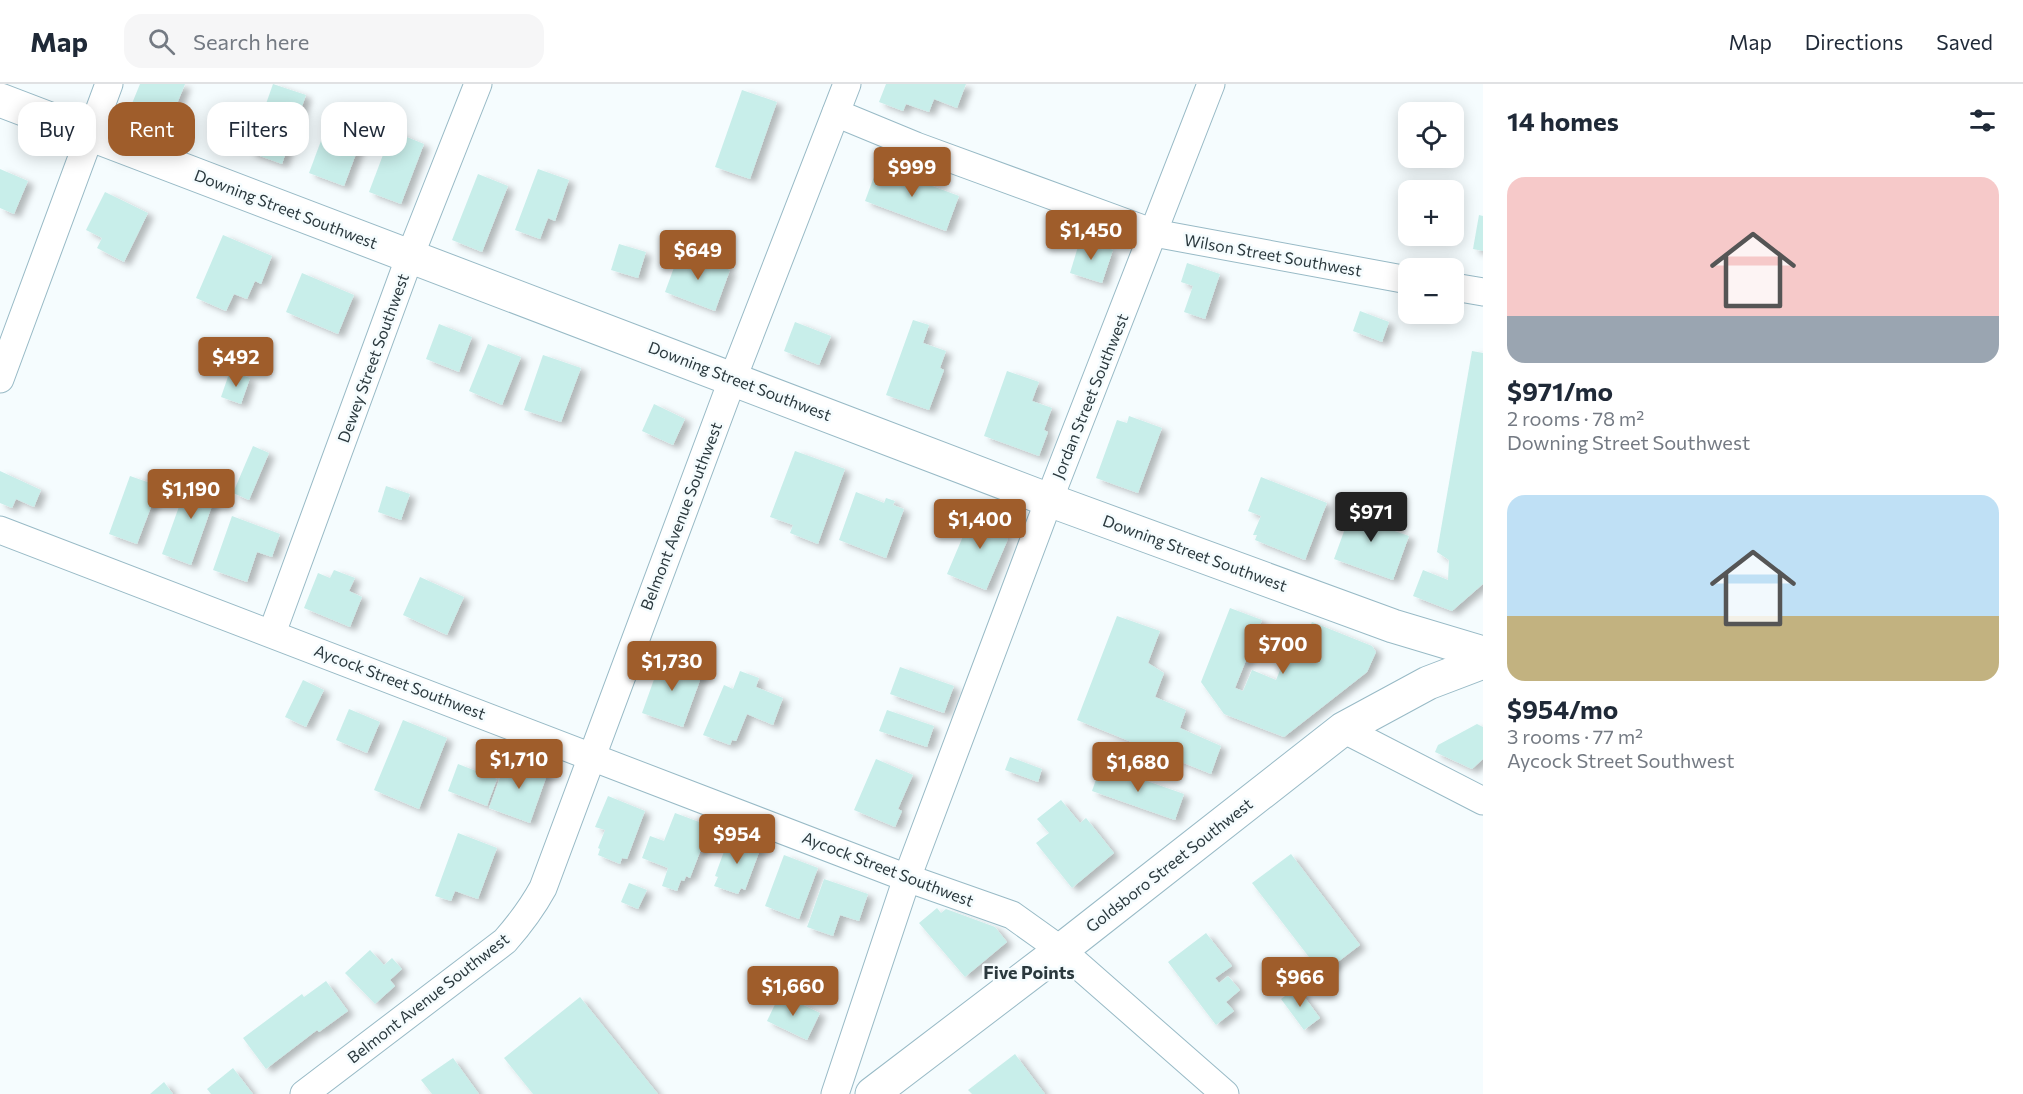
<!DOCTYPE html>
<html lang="en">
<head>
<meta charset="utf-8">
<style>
	body { margin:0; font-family:Commissioner,sans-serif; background:#f6f6f7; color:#1f2937; height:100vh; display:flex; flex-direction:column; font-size:22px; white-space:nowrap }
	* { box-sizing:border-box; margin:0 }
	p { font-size:20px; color:#747a83 }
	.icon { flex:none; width:33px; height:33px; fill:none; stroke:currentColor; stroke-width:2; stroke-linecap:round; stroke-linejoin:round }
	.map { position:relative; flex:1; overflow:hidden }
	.sheet { display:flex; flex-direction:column; background:#fff; width:540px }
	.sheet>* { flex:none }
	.top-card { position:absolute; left:18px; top:18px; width:570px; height:54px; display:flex; gap:12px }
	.tools { position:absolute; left:1398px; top:18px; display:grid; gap:12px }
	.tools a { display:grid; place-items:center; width:66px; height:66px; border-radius:12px; background:#fff; box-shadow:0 3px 15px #0003; font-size:30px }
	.price { position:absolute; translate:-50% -51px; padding:0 14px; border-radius:6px; background:#9f5d2b; color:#fff; font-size:20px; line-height:39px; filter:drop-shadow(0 2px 3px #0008) }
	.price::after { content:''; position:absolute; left:50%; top:36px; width:18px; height:14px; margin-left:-9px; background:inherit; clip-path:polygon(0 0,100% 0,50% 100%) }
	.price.active { background:#222; color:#fff }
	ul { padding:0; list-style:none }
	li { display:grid; align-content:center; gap:12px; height:318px; padding:0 24px }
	li span { display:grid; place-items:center; height:186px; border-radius:18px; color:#555 }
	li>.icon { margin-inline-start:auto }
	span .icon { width:108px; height:108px; fill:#fffc; stroke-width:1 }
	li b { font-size:26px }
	h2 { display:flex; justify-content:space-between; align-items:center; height:72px; padding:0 24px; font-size:26px }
	.pill { padding:0 21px; border-radius:18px; background:#fff; box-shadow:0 3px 15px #0003; font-size:21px; line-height:54px }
	.pill.active { background:#9f5d2b; color:#fff }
	header { display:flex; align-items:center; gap:36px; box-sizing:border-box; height:84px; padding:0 30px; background:#fff; border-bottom:2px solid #e0e1e3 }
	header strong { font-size:28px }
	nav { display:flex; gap:33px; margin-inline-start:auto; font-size:21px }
	.search { width:420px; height:54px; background:#f6f6f7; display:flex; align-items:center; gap:15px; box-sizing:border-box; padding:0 21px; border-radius:18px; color:#747a83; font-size:22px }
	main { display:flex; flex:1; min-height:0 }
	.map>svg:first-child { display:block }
</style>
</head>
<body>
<header>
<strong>Map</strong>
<div class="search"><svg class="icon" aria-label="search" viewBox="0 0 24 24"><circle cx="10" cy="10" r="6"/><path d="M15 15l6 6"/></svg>Search here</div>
<nav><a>Map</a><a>Directions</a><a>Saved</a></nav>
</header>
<main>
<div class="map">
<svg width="1483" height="1010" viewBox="0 0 1483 1010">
	<defs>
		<filter id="shadow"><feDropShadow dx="6" dy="4" stdDeviation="3" flood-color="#0004"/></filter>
	</defs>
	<rect width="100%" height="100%" fill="#f5fcfe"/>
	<g fill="#c8eeea" filter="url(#shadow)">
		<path d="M140,0H185L170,37L131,22Z"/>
		<path d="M273,0L306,11L282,80L249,68Z"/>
		<path d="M886,0H966L957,24L934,15L929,28L906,20L903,27L879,18Z"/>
		<path d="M742,6L777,18L750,95L715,83Z"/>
		<path d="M331,30L366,43L344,102L309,89Z"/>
		<path d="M392,47L424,60L401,120L369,108Z"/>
		<path d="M878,82L959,112L946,147L865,117Z"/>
		<path d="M0,85L28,97L14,130L0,124Z"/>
		<path d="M538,85L569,96L555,137L548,134L540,155L515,146Z"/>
		<path d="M478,90L508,102L482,168L452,156Z"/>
		<path d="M105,108L148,129L124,178L97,164L102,154L86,146Z"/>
		<path d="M1479,131L1483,132V167L1473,165Z"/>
		<path d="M223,151L272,172L261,200L255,197L247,215L234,210L226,227L196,214Z"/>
		<path d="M1080,156L1113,166L1102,199L1070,189Z"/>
		<path d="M619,160L646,168L638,194L611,186Z"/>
		<path d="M680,167L730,186L715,227L665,208Z"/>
		<path d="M1187,179L1220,190L1205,235L1184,228L1193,202L1181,198Z"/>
		<path d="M302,189L354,211L338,250L286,228Z"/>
		<path d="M1360,227L1389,238L1382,258L1353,247Z"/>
		<path d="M913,236L929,241L923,259L946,267L940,284L944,286L929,326L886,311Z"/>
		<path d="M795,238L831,252L819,281L784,267Z"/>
		<path d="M439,240L472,253L459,288L426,275Z"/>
		<path d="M488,260L521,273L502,321L469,307Z"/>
		<path d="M1472,267L1483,269V500L1452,527L1413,512L1423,486L1448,496L1449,476L1437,468Z"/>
		<path d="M543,271L581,284L561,338L524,326Z"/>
		<path d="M230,287L250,294L241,320L221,313Z"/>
		<path d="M1007,287L1039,298L1032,317L1052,324L1044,346L1048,348L1039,372L984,352Z"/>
		<path d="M654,320L685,335L673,361L642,347Z"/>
		<path d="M1129,332L1162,344L1138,409L1096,394L1117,336L1127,339Z"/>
		<path d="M253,362L269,369L249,416L233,409Z"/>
		<path d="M795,367L845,385L818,460L790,449L793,441L770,433Z"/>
		<path d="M0,387L41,406L34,423L16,415L12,424L0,419Z"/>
		<path d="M130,392L159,402L137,460L109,450Z"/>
		<path d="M190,392L219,402L191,481L162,470Z"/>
		<path d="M1261,393L1327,419L1305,476L1255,456L1257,451H1253L1261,432L1248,427Z"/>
		<path d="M386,402L410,410L401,436L378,428Z"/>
		<path d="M856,408L884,419L886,414L895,417L893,421L904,425L886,474L839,456Z"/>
		<path d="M1355,417L1385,428L1380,442L1409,452L1393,496L1334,475Z"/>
		<path d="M975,424L1008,438L1001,453L1008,455L986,506L947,490Z"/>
		<path d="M232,432L280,450L272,473L257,468L247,498L213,486Z"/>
		<path d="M334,486L355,494L349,507L362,513L350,543L304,524L318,489L330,494Z"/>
		<path d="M420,493L464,513L447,551L403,531Z"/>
		<path d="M1230,524L1262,536L1235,604L1243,607L1252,586L1276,596L1292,557L1302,561L1312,538L1372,562L1376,568L1367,588L1284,653L1224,630L1201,598Z"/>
		<path d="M1117,532L1160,547L1148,579L1164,589L1155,613L1186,626L1180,644L1221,662L1211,690L1077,636Z"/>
		<path d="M662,573L703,588L683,643L642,629Z"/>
		<path d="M900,583L954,602L944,629L890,610Z"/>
		<path d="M740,587L759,594L756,603L783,614L773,641L747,630L736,657L732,656L730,661L703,651L724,601L733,605Z"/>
		<path d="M303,596L324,606L306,643L285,633Z"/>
		<path d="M349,625L380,638L367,669L336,656Z"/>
		<path d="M887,626L934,642L927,663L879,647Z"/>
		<path d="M403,636L447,654L419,725L374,706Z"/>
		<path d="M1477,640L1483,643V675L1472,685L1435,668L1438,661Z"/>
		<path d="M1010,673L1042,685L1038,698L1005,686Z"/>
		<path d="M507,674L548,688L530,739L489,724Z"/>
		<path d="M876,675L913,691L898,725L902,727L895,743L854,726Z"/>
		<path d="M458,680L497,695L487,722L448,707Z"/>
		<path d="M1101,681L1184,710L1175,736L1092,707Z"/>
		<path d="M608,712L645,727L627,775L622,774L620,780L598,771L600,765L598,764L605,746L595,743Z"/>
		<path d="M1061,716L1080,739L1086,734L1114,769L1072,804L1036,759L1049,749L1037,735Z"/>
		<path d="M675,729L710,742L690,794L686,792L684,797L681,796L677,807L662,802L668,784L642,774L650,752L664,757Z"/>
		<path d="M458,749L497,764L478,815L455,807L451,817L435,812Z"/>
		<path d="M730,751L761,763L745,806L741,804L738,810L714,802L718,793L715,792Z"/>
		<path d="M1291,770L1360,861L1322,890L1252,799Z"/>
		<path d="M784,771L818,784L799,835L765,822Z"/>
		<path d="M824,795L868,810L859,837L840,831L833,852L807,843Z"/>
		<path d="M629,799L647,806L638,825L621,818Z"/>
		<path d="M937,824L941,829L946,825L995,843L1007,858L965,893L919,839Z"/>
		<path d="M1206,849L1232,882L1215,894L1219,899L1228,892L1240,906L1226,918L1234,927L1216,941L1168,878Z"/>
		<path d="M370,866L384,881L392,874L402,885L390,896L395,902L375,920L345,889Z"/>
		<path d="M326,897L348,927L319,948L317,946L266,985L243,954L302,910L304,913Z"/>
		<path d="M1297,903L1320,934L1304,946L1281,915Z"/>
		<path d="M780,910L820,929L807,956L767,937Z"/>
		<path d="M580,913L658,1010H533L504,974Z"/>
		<path d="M1015,970L1045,1010H972L968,1006Z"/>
		<path d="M453,974L479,1010H432L421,996Z"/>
		<path d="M233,984L253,1010H211L207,1005Z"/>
		<path d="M164,998L173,1010H150Z"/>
	</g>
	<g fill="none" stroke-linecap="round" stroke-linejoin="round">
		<g stroke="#98bac6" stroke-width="29">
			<g id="minor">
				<path d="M836,29L916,62L1154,149L1408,196"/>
				<path d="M1454,203L1483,208"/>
				<path d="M0,295L109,0"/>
				<path d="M0,446L907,794L1012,831L1061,866L1225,1010"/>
				<path d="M272,549L410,172L478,0"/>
				<path d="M1343,645L1483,717"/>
				<path d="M304,1010L505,857C520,840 532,824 543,804L733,294L847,0"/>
				<path d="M835,1010L907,794L1049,416L1211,0"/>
			</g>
		</g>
		<g stroke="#98bac6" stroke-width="35">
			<g id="tertiary">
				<path d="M0,16L1049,416L1393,542L1483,569"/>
				<path d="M872,1010L1061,866L1343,645L1428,599L1483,578"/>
			</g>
		</g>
		<use href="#minor" stroke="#fff" stroke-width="27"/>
		<use href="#tertiary" stroke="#fff" stroke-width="33"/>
	</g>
	<g text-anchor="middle" stroke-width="5" stroke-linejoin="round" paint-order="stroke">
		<g font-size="16" fill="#2b393e" stroke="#f5fcfe">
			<text transform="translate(286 125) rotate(21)" y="6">Downing Street Southwest</text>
			<text transform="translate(1273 171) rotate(10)" y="6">Wilson Street Southwest</text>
			<text transform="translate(373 274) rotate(-70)" y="6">Dewey Street Southwest</text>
			<text transform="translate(740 297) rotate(21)" y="6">Downing Street Southwest</text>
			<text transform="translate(1090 312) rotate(-68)" y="6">Jordan Street Southwest</text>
			<text transform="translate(681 432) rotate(-69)" y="6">Belmont Avenue Southwest</text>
			<text transform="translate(1195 469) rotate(20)" y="6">Downing Street Southwest</text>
			<text transform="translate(400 598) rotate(21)" y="6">Aycock Street Southwest</text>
			<text transform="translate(1169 781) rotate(-38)" y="6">Goldsboro Street Southwest</text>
			<text transform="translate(888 785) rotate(21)" y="6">Aycock Street Southwest</text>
			<text transform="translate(428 914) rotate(-38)" y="6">Belmont Avenue Southwest</text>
		</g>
		<g font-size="18" font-weight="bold" fill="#2b393e" stroke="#f5fcfe">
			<text x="1029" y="895">Five Points</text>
		</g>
	</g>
</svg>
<div class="tools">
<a><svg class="icon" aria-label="locate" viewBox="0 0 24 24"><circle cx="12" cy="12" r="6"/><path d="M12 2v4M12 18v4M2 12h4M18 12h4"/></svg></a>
<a>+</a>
<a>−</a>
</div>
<b class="price" style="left:912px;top:114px">$999</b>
<b class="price" style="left:1091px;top:177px">$1,450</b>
<b class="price" style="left:698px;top:197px">$649</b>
<b class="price" style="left:236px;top:304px">$492</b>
<b class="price" style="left:191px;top:436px">$1,190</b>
<b class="price active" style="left:1371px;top:459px">$971</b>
<b class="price" style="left:980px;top:466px">$1,400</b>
<b class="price" style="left:1283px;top:591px">$700</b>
<b class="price" style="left:672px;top:608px">$1,730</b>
<b class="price" style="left:519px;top:706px">$1,710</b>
<b class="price" style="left:1138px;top:709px">$1,680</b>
<b class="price" style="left:737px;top:781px">$954</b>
<b class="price" style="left:1300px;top:924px">$966</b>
<b class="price" style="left:793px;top:933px">$1,660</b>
<div class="top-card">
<a class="pill">Buy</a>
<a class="pill active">Rent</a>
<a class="pill">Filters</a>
<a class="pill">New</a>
</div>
</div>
<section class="sheet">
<h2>14 homes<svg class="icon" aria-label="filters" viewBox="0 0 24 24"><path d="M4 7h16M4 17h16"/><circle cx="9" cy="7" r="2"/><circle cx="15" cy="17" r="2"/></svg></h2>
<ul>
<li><span style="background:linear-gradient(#f6c9c9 75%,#9aa5b1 0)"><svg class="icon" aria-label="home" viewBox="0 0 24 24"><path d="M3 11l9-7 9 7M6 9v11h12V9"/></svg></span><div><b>$971/mo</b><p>2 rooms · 78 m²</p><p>Downing Street Southwest</p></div></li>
<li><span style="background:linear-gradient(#bfe0f5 65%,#c2b280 0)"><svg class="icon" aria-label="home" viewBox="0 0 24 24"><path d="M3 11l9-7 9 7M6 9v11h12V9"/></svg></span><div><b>$954/mo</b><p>3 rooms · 77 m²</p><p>Aycock Street Southwest</p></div></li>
</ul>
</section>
</main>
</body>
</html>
